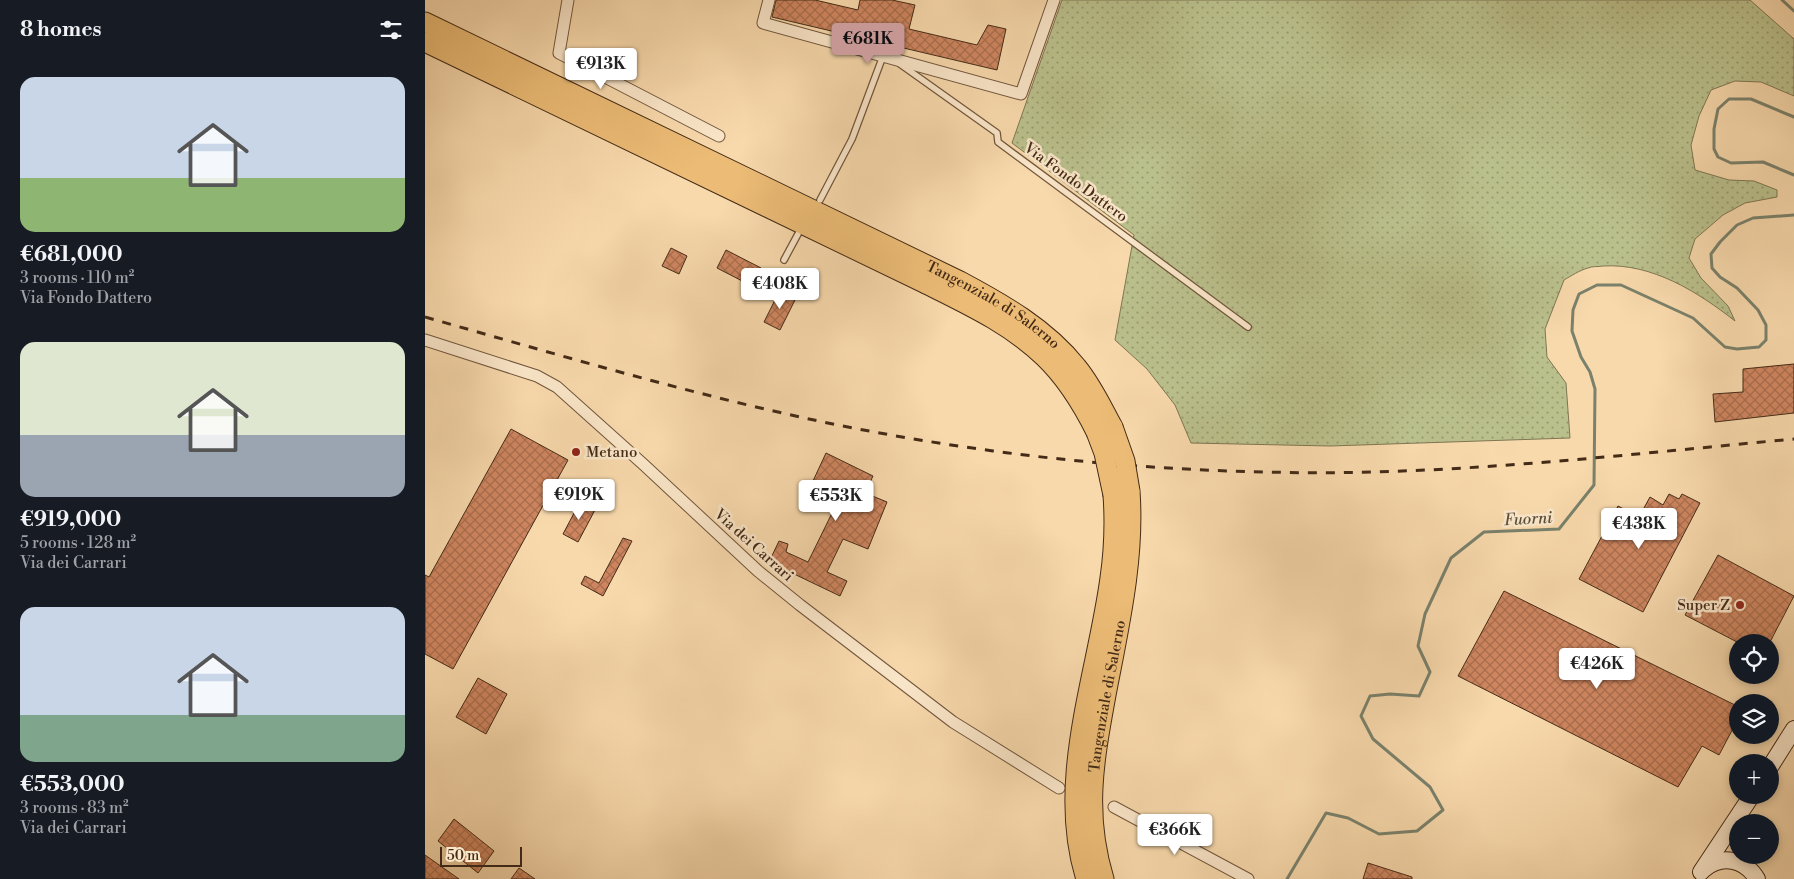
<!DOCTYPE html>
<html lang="en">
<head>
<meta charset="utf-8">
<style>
	body { margin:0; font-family:"Libre Bodoni",serif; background:#20242c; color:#f1f3f6; height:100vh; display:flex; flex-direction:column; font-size:19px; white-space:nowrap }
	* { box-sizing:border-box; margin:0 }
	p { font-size:16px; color:#9ea1a6 }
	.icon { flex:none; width:28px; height:28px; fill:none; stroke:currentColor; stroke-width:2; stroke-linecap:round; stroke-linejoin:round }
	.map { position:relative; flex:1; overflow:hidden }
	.drawer { display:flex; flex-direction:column; background:#171b24; width:425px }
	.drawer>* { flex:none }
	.fabs { position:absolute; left:1304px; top:634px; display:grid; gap:10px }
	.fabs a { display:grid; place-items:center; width:50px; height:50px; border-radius:50%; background:#171b24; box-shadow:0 2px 8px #0003; font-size:25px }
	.scale { position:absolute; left:15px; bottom:12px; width:82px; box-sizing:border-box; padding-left:5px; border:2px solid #442b17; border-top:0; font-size:14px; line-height:18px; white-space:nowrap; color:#442b17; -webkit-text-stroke:4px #fae6c9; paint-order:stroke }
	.price { position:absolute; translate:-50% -42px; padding:0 11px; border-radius:5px; background:#fff; color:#222; font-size:16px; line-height:32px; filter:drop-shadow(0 1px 2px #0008) }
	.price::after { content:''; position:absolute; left:50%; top:30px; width:15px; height:11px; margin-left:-8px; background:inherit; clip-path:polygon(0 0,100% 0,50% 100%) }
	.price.active { background:#c59692; color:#111 }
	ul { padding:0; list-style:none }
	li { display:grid; align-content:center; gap:10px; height:265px; padding:0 20px }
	li span { display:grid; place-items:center; height:155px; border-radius:15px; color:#555 }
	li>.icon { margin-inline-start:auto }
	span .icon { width:90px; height:90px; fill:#fffc; stroke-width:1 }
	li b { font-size:21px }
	h2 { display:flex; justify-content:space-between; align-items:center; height:60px; padding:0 20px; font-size:21px }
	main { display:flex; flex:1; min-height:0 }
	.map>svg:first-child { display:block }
</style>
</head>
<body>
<main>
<section class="drawer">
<h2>8 homes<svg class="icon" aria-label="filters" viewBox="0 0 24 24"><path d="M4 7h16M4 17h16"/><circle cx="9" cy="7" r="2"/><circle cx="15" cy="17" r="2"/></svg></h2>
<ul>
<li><span style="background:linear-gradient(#c9d6e8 65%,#8fb573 0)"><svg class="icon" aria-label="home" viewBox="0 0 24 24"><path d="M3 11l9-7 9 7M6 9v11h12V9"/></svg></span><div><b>€681,000</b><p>3 rooms · 110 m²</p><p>Via Fondo Dattero</p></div></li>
<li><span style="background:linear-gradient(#dfe7d0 60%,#9aa5b1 0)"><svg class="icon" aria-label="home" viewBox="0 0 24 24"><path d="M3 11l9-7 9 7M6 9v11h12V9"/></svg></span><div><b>€919,000</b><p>5 rooms · 128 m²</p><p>Via dei Carrari</p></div></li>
<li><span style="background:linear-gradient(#c9d6e8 70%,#7fa58c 0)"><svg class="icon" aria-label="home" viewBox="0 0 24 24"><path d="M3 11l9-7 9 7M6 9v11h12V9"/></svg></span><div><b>€553,000</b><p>3 rooms · 83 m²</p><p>Via dei Carrari</p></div></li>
</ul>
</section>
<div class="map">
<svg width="1369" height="879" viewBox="0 0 1369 879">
	<defs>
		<pattern id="grass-dots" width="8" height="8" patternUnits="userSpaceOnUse" patternTransform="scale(1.25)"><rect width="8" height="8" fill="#bac08c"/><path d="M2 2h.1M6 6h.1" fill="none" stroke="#999c71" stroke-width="1.8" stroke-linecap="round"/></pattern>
		<pattern id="building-cross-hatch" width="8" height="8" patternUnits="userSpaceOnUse" patternTransform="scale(1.25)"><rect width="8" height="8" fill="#cf8660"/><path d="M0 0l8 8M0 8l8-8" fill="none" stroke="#aa6e4e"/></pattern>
	</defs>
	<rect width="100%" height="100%" fill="#f8d9ac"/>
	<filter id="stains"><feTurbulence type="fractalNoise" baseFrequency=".004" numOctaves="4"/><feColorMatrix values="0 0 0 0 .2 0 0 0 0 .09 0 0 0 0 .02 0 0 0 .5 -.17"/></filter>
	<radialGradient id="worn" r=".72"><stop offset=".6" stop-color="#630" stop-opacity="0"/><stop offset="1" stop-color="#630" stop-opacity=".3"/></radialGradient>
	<path fill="url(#grass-dots)" stroke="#7f7652" d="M637,0H1325L1369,39V96L1336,82L1310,81L1286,90L1274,116L1266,145L1270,170L1304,180L1329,181L1352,190V197L1320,203L1298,215L1270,239L1264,258L1276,278L1303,306L1310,321C1273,292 1227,263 1178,266C1173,267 1167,266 1163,268C1155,270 1146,276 1139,280L1120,329L1122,357L1141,383L1145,438L905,446L766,443L750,405L722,369L690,340L709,235L587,143Z"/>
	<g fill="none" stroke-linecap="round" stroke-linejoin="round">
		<g stroke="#7a816c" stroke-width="3">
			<path d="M1357,0L1369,11"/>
			<path d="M1369,117L1326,99H1304L1293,109L1289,129V149L1293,157L1306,163L1338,162L1369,175"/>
			<path d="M862,879L901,813L923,818L954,834L992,831L1018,810L1005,787L948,739L936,716L945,696L965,694L994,696L1005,672L993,646L1000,614L1026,558L1059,532L1134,529L1169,485L1170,389L1165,372L1156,357L1147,331L1148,310L1154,294L1172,285H1196L1268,318L1300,347L1312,349L1334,347L1341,340V325L1333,310L1312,288L1295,277L1287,268L1286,254L1295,242L1312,225L1328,218L1369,215"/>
		</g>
	</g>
	<g fill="url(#building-cross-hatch)" stroke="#442b17">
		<path d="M351,0H390L433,10L435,0H467L490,5L484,29L552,45L563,25L581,29L572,70L347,17Z"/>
		<path d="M246,248L262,256L254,274L237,266Z"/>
		<path d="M301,250L336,268L327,286L292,268Z"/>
		<path d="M355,290L371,298L355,330L339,322Z"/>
		<path d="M1369,364V413L1290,422L1288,394L1318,392V369Z"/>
		<path d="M86,429L143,460L28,669L0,654V575L4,577Z"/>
		<path d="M401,453L448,476L440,493L462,502L443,549L418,539L402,572L422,581L415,596L344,562L354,541L363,544L361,552L383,562L409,509L381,496Z"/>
		<path d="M1244,494L1254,499L1257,494L1275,503L1218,612L1154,579L1193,506L1214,517L1225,497L1238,505Z"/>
		<path d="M156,500L171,508L153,542L138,534Z"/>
		<path d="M198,538L207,541L178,596L156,584L160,576L174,583Z"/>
		<path d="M1293,555L1369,596L1345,642H1312L1260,615Z"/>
		<path d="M1079,591L1312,706V721L1294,755L1277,746L1253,787L1033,676Z"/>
		<path d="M53,678L82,694L61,734L31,717Z"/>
		<path d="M29,819L69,851L53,873L13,841Z"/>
		<path d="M0,855L34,879H0Z"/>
		<path d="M943,863L987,877V879H938Z"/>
		<path d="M94,868L110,879H86Z"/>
	</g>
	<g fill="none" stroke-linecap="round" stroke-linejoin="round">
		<g stroke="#71563c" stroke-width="8">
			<g id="service">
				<path d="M475,64L572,133L573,142L823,327"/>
				<path d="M395,200L427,139L458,56"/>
				<path d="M359,260L373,234"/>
			</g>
		</g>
		<g stroke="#71563c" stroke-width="13">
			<g id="minor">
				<path d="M143,0L134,53L294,136"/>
				<path d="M344,0L338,23L596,94L629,0"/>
				<path d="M0,340L112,376L132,387L218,464L333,571L375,605L528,722L634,788"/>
				<path d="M689,807L823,879"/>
			</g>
		</g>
		<g stroke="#442b17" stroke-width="18">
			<g id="secondary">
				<path d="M1345,767L1369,729"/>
				<path d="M1279,869C1297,854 1320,859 1332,879"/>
				<path d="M1276,872L1327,795"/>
			</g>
		</g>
		<g stroke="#442b17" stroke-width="21">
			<g id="trunk">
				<path id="s1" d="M0,22L535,281C578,304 621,328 652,367C667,385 677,407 688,427"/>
				<path d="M0,42L499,283C541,304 585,324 619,357C641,378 658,406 671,432"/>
				<path d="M661,879C630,782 672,675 685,578C689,550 690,523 688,495"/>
				<path id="s2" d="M679,879C659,813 669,761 681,695C694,627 710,559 705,491"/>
			</g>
		</g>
		<use href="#service" stroke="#fae6c9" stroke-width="5.5"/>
		<use href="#minor" stroke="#fae6c9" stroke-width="11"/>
		<use href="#secondary" stroke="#fae6c9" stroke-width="16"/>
		<use href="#trunk" stroke="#ecbc76" stroke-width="19"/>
		<path stroke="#442b17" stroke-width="3" stroke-dasharray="9 9" stroke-linecap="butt" d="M0,317C127,353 255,391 384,419C534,451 688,469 841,472C1017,477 1193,455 1369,439"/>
		<g stroke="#442b17" stroke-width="21" stroke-linecap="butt">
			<g id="trunk-bridge">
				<path d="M688,427L700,461L705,491"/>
				<path d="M671,432L679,453L688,495"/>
			</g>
		</g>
		<use href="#trunk-bridge" stroke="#ecbc76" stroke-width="19"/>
	</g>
	<g fill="#8f2418" stroke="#fae6c9" stroke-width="2">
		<circle cx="151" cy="452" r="5"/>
		<circle cx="1315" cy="605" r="5"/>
	</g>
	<g text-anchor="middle" stroke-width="5" stroke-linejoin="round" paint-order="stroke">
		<g font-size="15" fill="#442b17" stroke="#fae6c9">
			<text transform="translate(651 182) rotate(36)" y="5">Via Fondo Dattero</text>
			<text dy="5" stroke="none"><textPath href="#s1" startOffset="635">Tangenziale di Salerno</textPath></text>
			<text transform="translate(329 545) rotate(42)" y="5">Via dei Carrari</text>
			<text dy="5" stroke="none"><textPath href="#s2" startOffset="185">Tangenziale di Salerno</textPath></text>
		</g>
		<g font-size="15" fill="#442b17" stroke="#fae6c9" text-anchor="start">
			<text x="161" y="457">Metano</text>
			<text x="1305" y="610" text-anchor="end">Super Z</text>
		</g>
		<g font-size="16" font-style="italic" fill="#5a4f3a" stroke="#fae6c9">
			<text transform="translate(1103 518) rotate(-3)" y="6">Fuorni</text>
		</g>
	</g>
	<rect width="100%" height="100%" filter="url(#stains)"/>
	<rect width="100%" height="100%" fill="url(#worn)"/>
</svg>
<div class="fabs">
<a><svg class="icon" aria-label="locate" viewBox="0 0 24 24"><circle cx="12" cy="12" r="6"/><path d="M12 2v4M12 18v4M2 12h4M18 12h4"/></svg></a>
<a><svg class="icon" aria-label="layers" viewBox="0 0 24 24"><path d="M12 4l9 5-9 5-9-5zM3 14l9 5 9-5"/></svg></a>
<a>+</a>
<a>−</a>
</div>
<div class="scale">50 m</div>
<b class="price active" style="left:443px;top:65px">€681K</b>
<b class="price" style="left:176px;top:90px">€913K</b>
<b class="price" style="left:355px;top:310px">€408K</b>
<b class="price" style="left:154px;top:521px">€919K</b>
<b class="price" style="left:411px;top:522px">€553K</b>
<b class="price" style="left:1214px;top:550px">€438K</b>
<b class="price" style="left:1172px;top:690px">€426K</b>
<b class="price" style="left:750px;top:856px">€366K</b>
</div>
</main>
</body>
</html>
